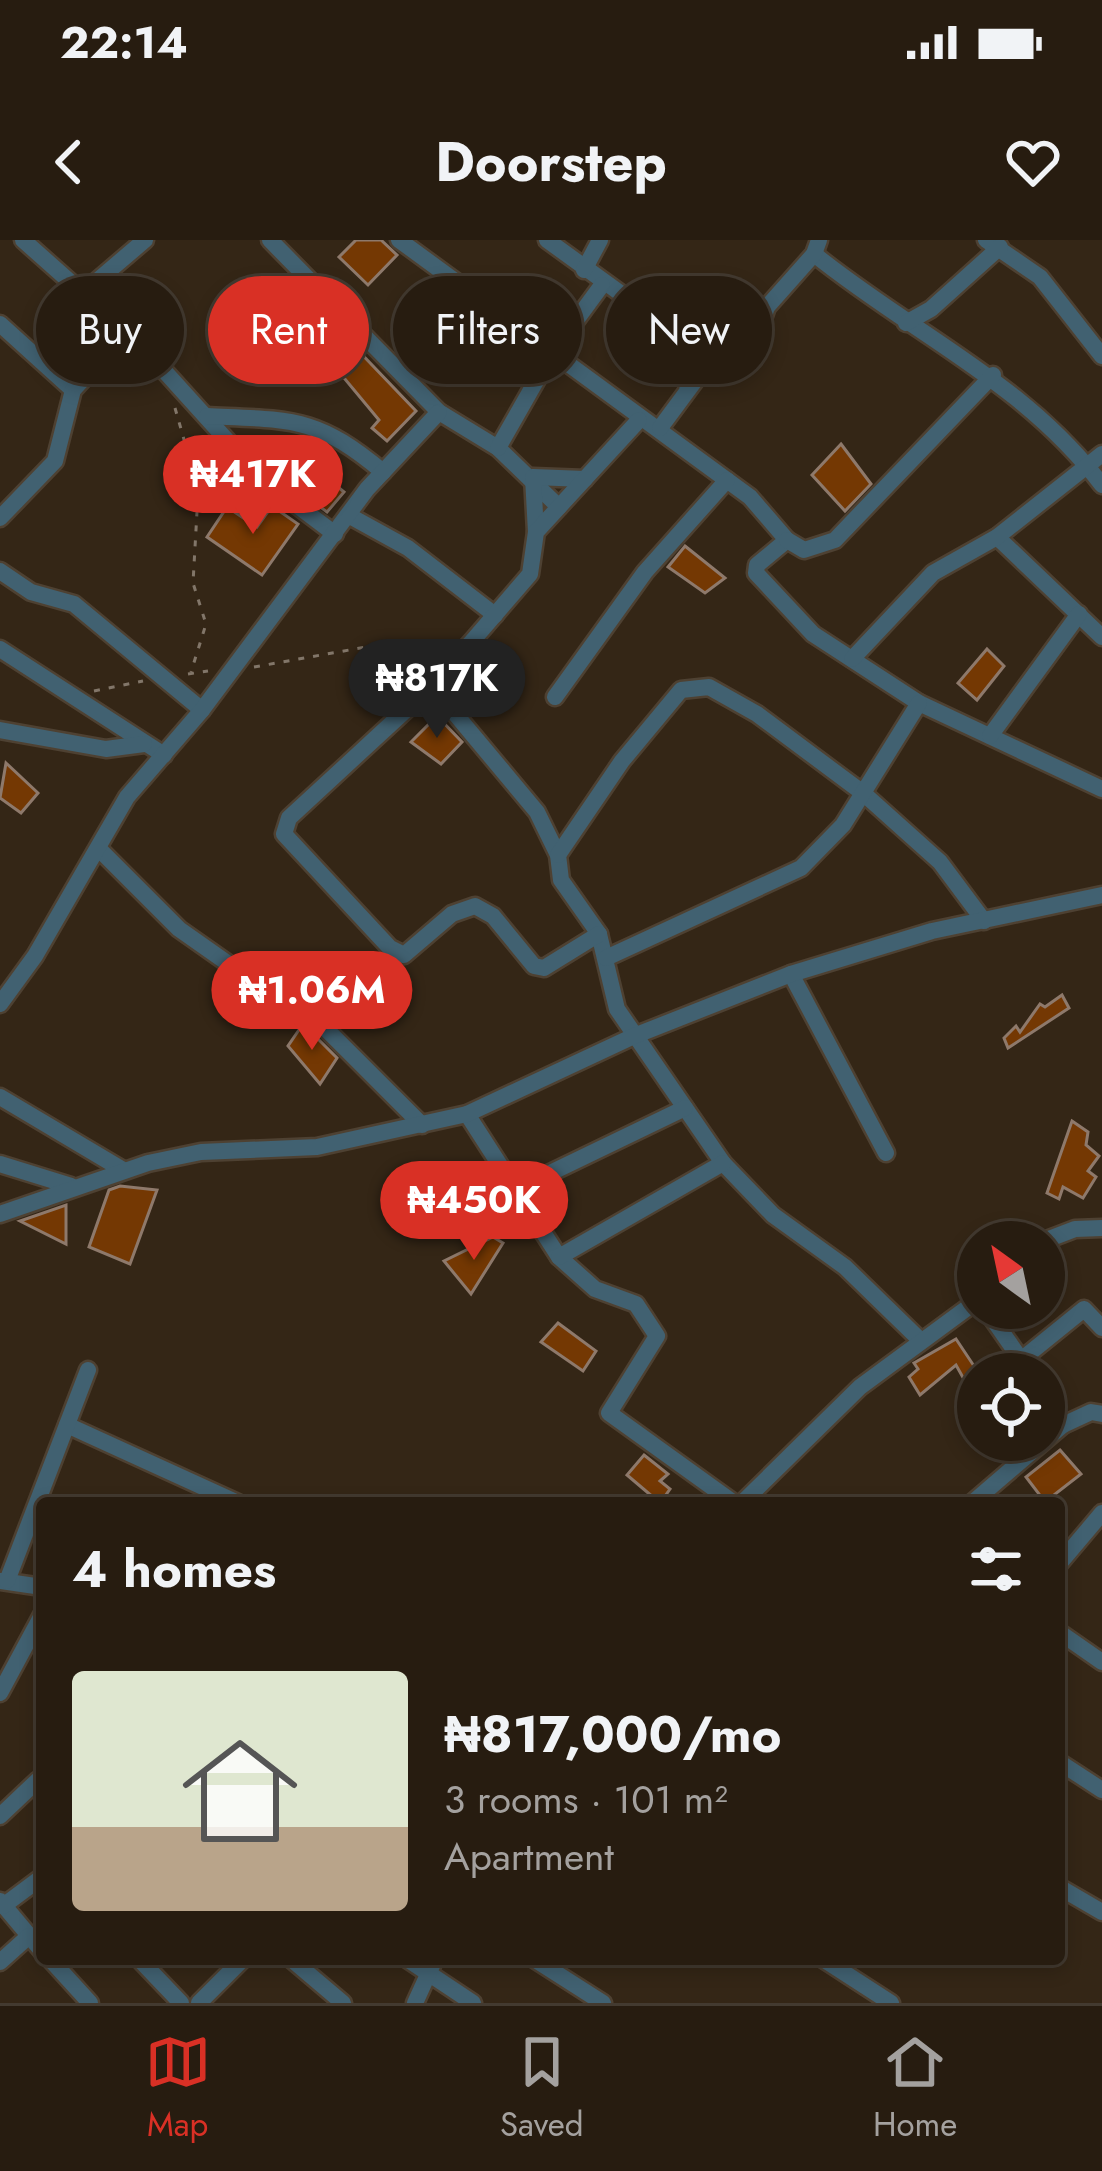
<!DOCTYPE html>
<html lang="en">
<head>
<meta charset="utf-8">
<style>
	body { margin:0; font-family:Jost,sans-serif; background:#2f2519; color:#f1f3f6; height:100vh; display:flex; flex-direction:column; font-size:45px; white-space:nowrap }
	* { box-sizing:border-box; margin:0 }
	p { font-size:39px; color:#a4a19f }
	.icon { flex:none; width:66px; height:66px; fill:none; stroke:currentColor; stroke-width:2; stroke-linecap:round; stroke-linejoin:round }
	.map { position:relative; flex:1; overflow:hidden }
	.details { position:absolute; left:36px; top:1257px; width:1029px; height:468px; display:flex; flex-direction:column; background:#271c10; border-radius:12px; box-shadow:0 6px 18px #0003,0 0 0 3px #433a30 }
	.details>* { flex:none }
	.top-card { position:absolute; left:36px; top:36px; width:1032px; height:108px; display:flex; gap:24px }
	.needle { width:78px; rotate:327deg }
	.tools { position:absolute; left:957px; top:981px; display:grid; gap:24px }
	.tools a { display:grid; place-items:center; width:108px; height:108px; border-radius:50%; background:#271c10; box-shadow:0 6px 18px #0003,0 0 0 3px #433a30; font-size:60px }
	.price { position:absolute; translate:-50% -102px; padding:0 27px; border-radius:42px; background:#d93025; color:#fff; font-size:39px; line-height:78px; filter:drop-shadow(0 3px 6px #0008) }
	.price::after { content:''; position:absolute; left:50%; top:72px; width:36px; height:27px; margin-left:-18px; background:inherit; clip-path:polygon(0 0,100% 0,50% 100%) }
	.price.active { background:#222; color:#fff }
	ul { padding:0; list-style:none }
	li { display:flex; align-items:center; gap:36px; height:300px; padding:0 36px }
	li+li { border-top:3px solid #433a30 }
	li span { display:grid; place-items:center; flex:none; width:336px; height:240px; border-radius:12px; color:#555 }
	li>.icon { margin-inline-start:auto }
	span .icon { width:144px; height:144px; fill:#fffc; stroke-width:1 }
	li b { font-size:51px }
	h2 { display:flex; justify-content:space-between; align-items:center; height:144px; padding:0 36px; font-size:51px }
	.tag { padding:0 42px; border-radius:54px; background:#271c10; box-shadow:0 6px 18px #0003,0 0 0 3px #433a30; font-size:42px; line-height:108px }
	.tag.active { background:#d93025; color:#fff }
	.status { display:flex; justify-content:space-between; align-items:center; height:84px; padding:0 60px; background:#271c10; direction:ltr }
	.status svg { height:33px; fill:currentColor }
	header { display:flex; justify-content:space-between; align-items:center; height:156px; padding:0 36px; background:#271c10; font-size:54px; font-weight:700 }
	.menu { display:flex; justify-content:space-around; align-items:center; height:168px; border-top:3px solid #433a30; background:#271c10; font-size:33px; color:#a4a19f }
	.menu a { display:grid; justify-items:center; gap:6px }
	.menu .active { color:#d93025 }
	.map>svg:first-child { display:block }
</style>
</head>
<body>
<div class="status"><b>22:14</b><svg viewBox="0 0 49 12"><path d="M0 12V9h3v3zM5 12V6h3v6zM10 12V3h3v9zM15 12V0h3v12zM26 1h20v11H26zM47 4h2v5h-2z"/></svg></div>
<header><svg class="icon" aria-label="back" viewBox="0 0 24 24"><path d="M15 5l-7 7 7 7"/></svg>Doorstep<svg class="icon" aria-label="heart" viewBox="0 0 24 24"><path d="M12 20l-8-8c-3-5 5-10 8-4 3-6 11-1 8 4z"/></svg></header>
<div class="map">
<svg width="1102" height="1763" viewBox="0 0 1102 1763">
	<rect width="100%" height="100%" fill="#342616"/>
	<g fill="#743803" stroke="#8e796b" stroke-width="3">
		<path d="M356,0H381L397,15L368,45L339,17Z"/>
		<path d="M329,80L416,171L387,201L372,188L379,180L335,127L306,104Z"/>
		<path d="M280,96L303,117L282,140L258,118Z"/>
		<path d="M841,204L871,244L845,271L812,235Z"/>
		<path d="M309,223L344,252L327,272L291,245Z"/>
		<path d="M272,266L298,284L262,335L207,297L227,267L257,287Z"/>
		<path d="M685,306L725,338L705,353L668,327Z"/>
		<path d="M987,409L1004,426L977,460L958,443Z"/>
		<path d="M437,476L462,502L441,524L411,502Z"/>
		<path d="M6,523L38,553L21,573L0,558Z"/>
		<path d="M1062,755L1069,768L1008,808L1004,798L1016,786L1020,792L1040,764L1045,767Z"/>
		<path d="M303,784L337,818L320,844L288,806Z"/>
		<path d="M1072,881L1088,892L1086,905L1099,916L1088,931L1096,937L1083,958L1063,947L1059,959L1047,953Z"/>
		<path d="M120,946L157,950L130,1024L89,1007L109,950Z"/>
		<path d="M66,965V1004L20,981Z"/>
		<path d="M493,997L503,1003L471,1054L444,1021Z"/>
		<path d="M558,1083L596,1111L583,1131L541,1102Z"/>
		<path d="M956,1099L978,1132L965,1141L956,1125L920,1155L909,1137L918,1129L914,1123Z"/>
		<path d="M1060,1210L1081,1234L1045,1262L1026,1237Z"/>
		<path d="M644,1215L668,1234L660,1241L670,1249L660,1263L627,1235Z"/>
	</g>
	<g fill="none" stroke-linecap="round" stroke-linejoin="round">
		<g stroke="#4e4132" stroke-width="21">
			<g id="minor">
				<path d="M23,0L140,104L262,239L335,294"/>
				<path d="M270,0L439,172L498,208L559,267"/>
				<path d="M399,0L750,257L787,300L757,325L756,333L813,394L919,463L1102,549"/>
				<path d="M547,0L678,95L687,145"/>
				<path d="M986,0L1040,37L1102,116"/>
				<path d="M814,14C913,94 1024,142 1102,245"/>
				<path d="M584,30L600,0"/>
				<path d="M84,52L145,0"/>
				<path d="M906,83L931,69L1000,7"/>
				<path d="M0,84L73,150"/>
				<path d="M207,176C292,180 316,176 383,232"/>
				<path d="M660,188L700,134L742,118L754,105L767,67L814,14L819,0"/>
				<path d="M498,208L552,113L602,45"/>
				<path d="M348,275L408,308L495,375"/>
				<path d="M0,278L55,221L73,150L127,92"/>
				<path d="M536,292L533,237L585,239"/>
				<path d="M997,297L1102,397"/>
				<path d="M787,300L804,310L835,300L993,135"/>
				<path d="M0,331L31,352L74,364L202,470"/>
				<path d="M0,409L164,515"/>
				<path d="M852,419L933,333L997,297L1102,214"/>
				<path d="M432,446L537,572L558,615L561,640L599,694L617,769L723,923L773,975L845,1027L919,1099"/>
				<path d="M555,457L645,332L727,240"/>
				<path d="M0,490L106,509L144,504"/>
				<path d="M990,496L1079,374"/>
				<path d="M99,609L179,689L233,727L298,761L422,885"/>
				<path d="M558,615L622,521L681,450L709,447L757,474L863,553L940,622L984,681"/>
				<path d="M599,694L544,728L534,726L493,676L475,666L452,674L404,715L390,708L284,594L289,578L432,446L474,399L530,334L536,292L639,180"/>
				<path d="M606,718L801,628L843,585L919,463"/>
				<path d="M791,734L886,913"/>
				<path d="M0,764L35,716L127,557L202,470L367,249L439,172"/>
				<path d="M0,857L123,930"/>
				<path d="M467,874L559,1017L595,1049L636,1064L657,1096L609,1173L734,1263"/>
				<path d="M0,924L71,946"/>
				<path d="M515,950L685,868"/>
				<path d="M0,974L148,923L201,912L317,907L467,874L634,796L791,734L932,691L1102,655"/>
				<path d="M1041,1002L1075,989L1102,988"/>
				<path d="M559,1017L723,923"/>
				<path d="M985,1068L1031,1134"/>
				<path d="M1021,1120L1084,1069L1102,1088"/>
				<path d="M1044,1152L1063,1185L1091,1172L1102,1174"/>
				<path d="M67,1185L238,1263"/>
				<path d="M742,1263L860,1147L978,1060"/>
				<path d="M972,1263L1063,1185"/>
				<path d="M1059,1324L1102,1273"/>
				<path d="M1,1341L42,1347"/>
				<path d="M7,1341L88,1130"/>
				<path d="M1059,1392L1102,1422"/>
				<path d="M0,1453L42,1375"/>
				<path d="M1059,1522L1102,1550"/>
				<path d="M0,1576L38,1540"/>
				<path d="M1059,1647L1102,1672"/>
				<path d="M0,1661L42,1711"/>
				<path d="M3,1666L42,1637"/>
				<path d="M50,1719L90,1763"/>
				<path d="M139,1719L181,1763"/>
				<path d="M291,1719L343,1763"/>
				<path d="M407,1719L473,1763"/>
				<path d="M534,1719L603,1763"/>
				<path d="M823,1719L891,1763"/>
				<path d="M0,1722L29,1696"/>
				<path d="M199,1763L243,1719"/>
				<path d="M415,1763L435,1719"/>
			</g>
		</g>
		<g stroke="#827669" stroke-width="3" stroke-dasharray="6 9" stroke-linecap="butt">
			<path d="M175,168L189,217L197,272L193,343L206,384L191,432"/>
			<path d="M254,427L366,407L440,413"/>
			<path d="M188,434L208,431"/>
			<path d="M94,451L143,441"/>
		</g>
		<use href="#minor" stroke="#416171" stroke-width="16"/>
	</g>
</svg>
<div class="tools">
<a><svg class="needle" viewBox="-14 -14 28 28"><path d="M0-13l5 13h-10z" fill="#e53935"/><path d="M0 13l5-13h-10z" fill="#a4a19f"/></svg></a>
<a><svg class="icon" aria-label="locate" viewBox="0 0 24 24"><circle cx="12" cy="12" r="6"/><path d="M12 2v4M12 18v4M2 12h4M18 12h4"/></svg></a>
</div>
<b class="price" style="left:253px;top:297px">₦417K</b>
<b class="price active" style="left:437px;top:501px">₦817K</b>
<b class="price" style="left:312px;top:813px">₦1.06M</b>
<b class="price" style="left:474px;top:1023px">₦450K</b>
<div class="top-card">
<a class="tag">Buy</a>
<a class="tag active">Rent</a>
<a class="tag">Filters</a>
<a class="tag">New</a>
</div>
<section class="details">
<h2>4 homes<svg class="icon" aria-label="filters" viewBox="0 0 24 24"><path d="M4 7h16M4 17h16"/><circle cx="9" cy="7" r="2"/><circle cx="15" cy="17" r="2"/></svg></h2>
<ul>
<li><span style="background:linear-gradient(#dfe7d0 65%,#b9a48a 0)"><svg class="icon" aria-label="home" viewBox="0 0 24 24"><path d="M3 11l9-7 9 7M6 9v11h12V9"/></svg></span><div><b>₦817,000/mo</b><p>3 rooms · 101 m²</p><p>Apartment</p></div></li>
</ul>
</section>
</div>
<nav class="menu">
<a class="active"><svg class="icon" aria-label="map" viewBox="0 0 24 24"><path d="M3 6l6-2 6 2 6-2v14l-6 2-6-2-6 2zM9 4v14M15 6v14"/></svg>Map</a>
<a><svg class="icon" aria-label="saved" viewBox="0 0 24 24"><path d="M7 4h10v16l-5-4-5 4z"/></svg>Saved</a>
<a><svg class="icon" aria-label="home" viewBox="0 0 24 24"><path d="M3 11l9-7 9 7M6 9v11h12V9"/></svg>Home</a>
</nav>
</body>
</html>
